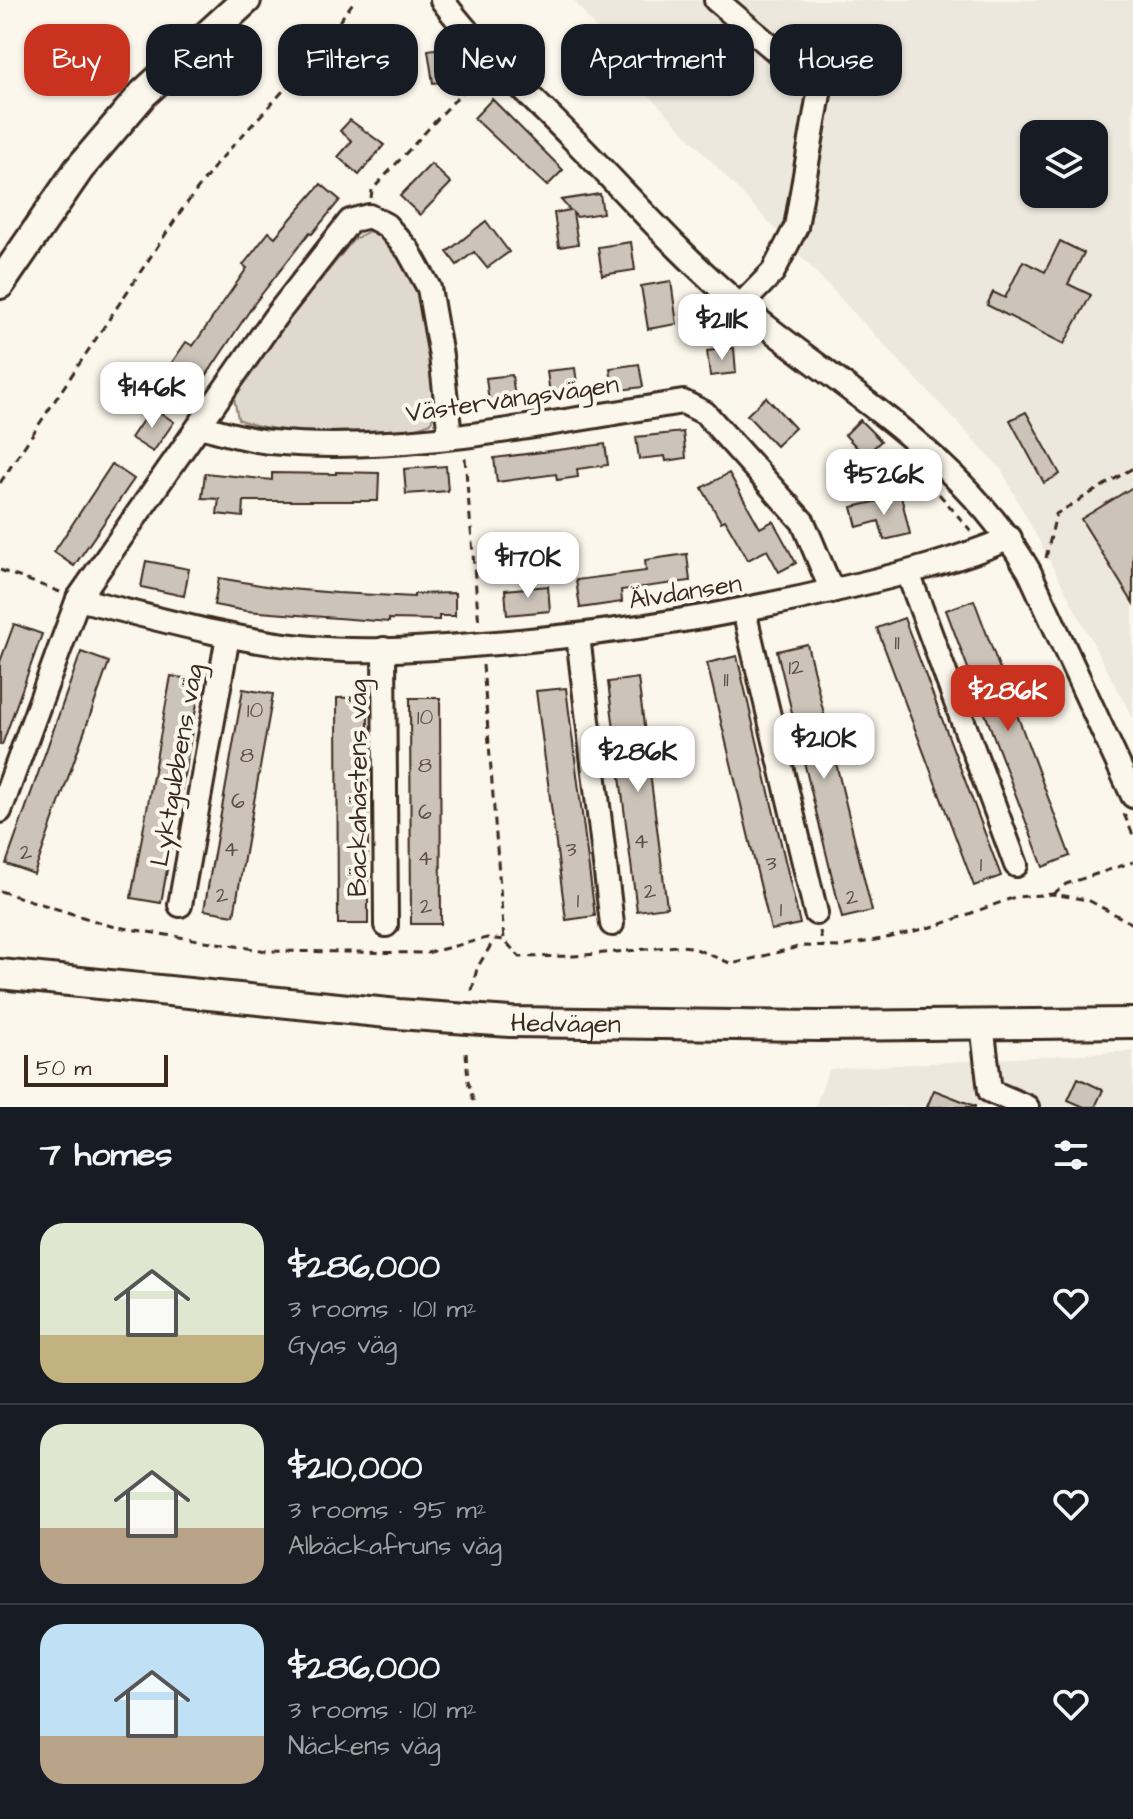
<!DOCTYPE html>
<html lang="en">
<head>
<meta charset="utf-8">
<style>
	body { margin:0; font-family:"Architects Daughter",sans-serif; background:#20242c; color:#f1f3f6; height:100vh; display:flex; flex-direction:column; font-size:30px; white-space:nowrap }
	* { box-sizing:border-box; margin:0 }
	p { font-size:26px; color:#9ea1a6 }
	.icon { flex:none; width:44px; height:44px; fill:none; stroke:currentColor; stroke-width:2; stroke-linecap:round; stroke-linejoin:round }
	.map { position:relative; height:1107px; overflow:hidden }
	.sheet { display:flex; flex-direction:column; background:#171b24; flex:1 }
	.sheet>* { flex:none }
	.top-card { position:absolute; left:24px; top:24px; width:1086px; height:72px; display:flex; gap:16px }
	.fabs { position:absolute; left:1020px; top:120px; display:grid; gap:16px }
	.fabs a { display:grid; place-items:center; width:88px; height:88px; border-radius:16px; background:#171b24; box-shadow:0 2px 6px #0004; font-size:40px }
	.scale { position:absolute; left:24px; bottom:20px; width:144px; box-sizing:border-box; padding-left:8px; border:4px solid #3b2a1e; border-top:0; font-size:22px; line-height:28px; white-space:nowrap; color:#3b2a1e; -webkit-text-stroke:6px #fbf7ec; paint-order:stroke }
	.price { position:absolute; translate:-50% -68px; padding:0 18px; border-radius:16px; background:#fff; color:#222; font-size:26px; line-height:52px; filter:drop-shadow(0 2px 4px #0008) }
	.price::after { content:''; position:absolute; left:50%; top:48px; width:24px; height:18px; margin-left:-12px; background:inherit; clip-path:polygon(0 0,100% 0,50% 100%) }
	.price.selected { background:#c8321e; color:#fff }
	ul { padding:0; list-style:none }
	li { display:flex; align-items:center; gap:24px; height:200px; padding:0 40px }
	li+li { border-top:2px solid #363941 }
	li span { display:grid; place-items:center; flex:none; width:224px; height:160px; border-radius:24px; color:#555 }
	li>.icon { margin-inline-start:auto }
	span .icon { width:96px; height:96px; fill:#fffc; stroke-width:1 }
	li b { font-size:34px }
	h2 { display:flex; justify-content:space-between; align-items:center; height:96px; padding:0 40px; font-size:34px }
	.chip { padding:0 28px; border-radius:24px; background:#171b24; box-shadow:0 2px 6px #0004; font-size:28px; line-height:72px }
	.chip.selected { background:#c8321e; color:#fff }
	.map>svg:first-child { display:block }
</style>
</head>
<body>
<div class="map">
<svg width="1133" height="1107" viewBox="0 0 1133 1107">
	<rect width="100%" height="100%" fill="#fbf7ec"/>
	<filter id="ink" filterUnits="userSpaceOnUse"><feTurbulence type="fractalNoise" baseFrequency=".0125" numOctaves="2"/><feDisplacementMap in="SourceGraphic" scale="16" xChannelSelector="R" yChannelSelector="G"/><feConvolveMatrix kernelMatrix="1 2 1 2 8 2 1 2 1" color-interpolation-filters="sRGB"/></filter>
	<g filter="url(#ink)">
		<g fill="#ede8dd" fill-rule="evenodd">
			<path d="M574,0H1133V719L1001,469L636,81ZM1034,134H1094V194H1034Z"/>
			<path d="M1133,1051V1107H815L829,1069Z"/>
		</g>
		<path fill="#dfd9ce" stroke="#8d8276" stroke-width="2" d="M369,231L389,242L408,269L422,303L437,401L431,423L414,429C364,430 283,439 238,419L234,398L290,318L353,240Z"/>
		<g fill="#ccc4b9" stroke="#3b2a1e" stroke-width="2">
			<path d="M454,46L459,80L433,83L428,50Z"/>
			<path d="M492,99L563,170L547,186L474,118Z"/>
			<path d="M350,120L384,145L359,175L338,157L352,141L340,131Z"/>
			<path d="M431,164L451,183L420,215L400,196Z"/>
			<path d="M321,184L340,200L312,234L310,232L254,304L192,397L162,377L186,342L193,346L247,268L243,265L269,232L275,237Z"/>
			<path d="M600,194L603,213L577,217L573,213L578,244L559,247L554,213L570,210L561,200Z"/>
			<path d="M486,221L509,252L487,268L474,252L457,265L447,252Z"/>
			<path d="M1060,241L1084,253L1068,284L1091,295L1064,344L987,305L993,292L1005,298L1023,261L1045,272Z"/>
			<path d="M631,242L635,270L602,275L598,247Z"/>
			<path d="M671,281L677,324L648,329L641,286Z"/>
			<path d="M734,348L736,373L710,376L707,351Z"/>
			<path d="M639,364L643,387L613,391L610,368Z"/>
			<path d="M575,368L578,392L550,395L547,371Z"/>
			<path d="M512,375L515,399L489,402L486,378Z"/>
			<path d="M766,397L795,428L776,446L747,415Z"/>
			<path d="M152,407L174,422L153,452L131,438Z"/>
			<path d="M1026,412L1060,474L1044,483L1010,420Z"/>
			<path d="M860,420L881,441L865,456L845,435Z"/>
			<path d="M683,432L686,458L666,461L665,456L639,459L636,437Z"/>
			<path d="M605,444L608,465L577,469L578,477L557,480L556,474L497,482L494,458Z"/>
			<path d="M112,464L134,479L74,566L54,552Z"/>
			<path d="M446,466L448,491L406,494L404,469Z"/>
			<path d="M336,472L379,473L378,501H244L243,517L217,514L219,499L202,498L205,473L272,480V473L336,474Z"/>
			<path d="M729,473L760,528L773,521L796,563L779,572L767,550L748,560L725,520L721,522L702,488Z"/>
			<path d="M1133,487V603L1081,519Z"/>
			<path d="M901,496L910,534L884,540L879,521L857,527L852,507Z"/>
			<path d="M687,554L690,581L621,590L622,602L580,608L576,580L646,571L645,560Z"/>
			<path d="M146,561L189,569L184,596L141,587Z"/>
			<path d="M219,578L278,588L337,593L414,597V594L455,593V616H439V620L389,619V622L246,611L214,605Z"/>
			<path d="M548,586L550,611L507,615L505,590Z"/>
			<path d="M974,600L1070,856L1043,867L946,610Z"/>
			<path d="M904,618L1001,876L974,886L877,628Z"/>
			<path d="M14,624L42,634L2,745H0V662Z"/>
			<path d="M807,644L872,911L842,918L777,651Z"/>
			<path d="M81,652L109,662L34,874L6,864Z"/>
			<path d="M737,656L800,924L771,930L707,663Z"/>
			<path d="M171,676L201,681L161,903L131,898Z"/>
			<path d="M638,678L667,907L637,911L608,682Z"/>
			<path d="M566,688L595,916L566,920L536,691Z"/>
			<path d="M243,689L273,694L234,915L204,910Z"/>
			<path d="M368,697V924H338L337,698Z"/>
			<path d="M410,698H440L441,924H411Z"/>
			<path d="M1078,1078L1103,1090L1095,1107H1084L1068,1100Z"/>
			<path d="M934,1090L975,1106V1107H927Z"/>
		</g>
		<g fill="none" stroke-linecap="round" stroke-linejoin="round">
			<g stroke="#3b2a1e" stroke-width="28">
				<g id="minor">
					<path d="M442,0C480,51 530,95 575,141C630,197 682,257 742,307C842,389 963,457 1029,571L1133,796"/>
					<path d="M716,0L820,88L796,227L773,272L741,305"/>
					<path d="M200,426C223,432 247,440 271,442C402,455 552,422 683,402L705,413L803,522L832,591"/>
					<path d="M908,573L1016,865"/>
					<path d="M78,599C152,617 226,639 302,647C374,655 449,647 520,641C631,631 739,613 848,587C903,574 958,560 1010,538"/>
					<path d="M744,611L816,913"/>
					<path d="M578,636L612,924"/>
					<path d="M384,649L386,925"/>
					<path d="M0,811L78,599L275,317L350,221L369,216L386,225L408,250L429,288L441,356L450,436"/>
					<path d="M180,905L228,636"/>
					<path d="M982,1024L990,1091L1027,1107"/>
				</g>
			</g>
			<g stroke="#3b2a1e" stroke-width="34">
				<g id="major">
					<path d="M0,284L79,169L143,94L246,0"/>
					<path id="s1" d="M0,974L398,1014L510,1022L820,1026L1133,1023"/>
				</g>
			</g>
			<g stroke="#3b2a1e" stroke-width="3" stroke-dasharray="8 6" stroke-linecap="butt">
				<path d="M371,198L372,190L478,75"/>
				<path d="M465,458L479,625"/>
				<path d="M0,483L181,211L218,162L306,66L355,0"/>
				<path d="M939,494L971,531"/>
				<path d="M1046,558L1056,514L1133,468"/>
				<path d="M0,570L60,592"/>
				<path d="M483,665L504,940"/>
				<path d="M1124,814L1133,835"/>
				<path d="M0,891L111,926L267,951L427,953L487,938L504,940L520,957L574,956L678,946L691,947L732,964L802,946L840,947L886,938L939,925L1015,897L1053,894L1088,900L1133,924"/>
				<path d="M1053,894L1066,884L1133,862"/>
				<path d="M820,931L823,947"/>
				<path d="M472,991L477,968L494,940"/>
				<path d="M466,1052L468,1081L475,1107"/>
			</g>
			<use href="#minor" stroke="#fbf7ec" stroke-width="22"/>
			<use href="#major" stroke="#fbf7ec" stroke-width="28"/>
		</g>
	</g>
	<g text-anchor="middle" stroke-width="8" stroke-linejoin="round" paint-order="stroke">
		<g font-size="22" fill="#5f5045">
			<text x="897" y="649">11</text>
			<text x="796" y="674">12</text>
			<text x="726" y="686">11</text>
			<text x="255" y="717">10</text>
			<text x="425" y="724">10</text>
			<text x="247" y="762">8</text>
			<text x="425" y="772">8</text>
			<text x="238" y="808">6</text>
			<text x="425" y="819">6</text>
			<text x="641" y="848">4</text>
			<text x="231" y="856">4</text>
			<text x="571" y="856">3</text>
			<text x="26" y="859">2</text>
			<text x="425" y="865">4</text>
			<text x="771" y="870">3</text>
			<text x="981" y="871">1</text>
			<text x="650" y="898">2</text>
			<text x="222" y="902">2</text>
			<text x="852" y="904">2</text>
			<text x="578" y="907">1</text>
			<text x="426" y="913">2</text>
			<text x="781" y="916">1</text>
		</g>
		<g font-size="26" fill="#3b2a1e" stroke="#fbf7ec">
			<text transform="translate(512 398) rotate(-8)" y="9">Västervångsvägen</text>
			<text transform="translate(685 591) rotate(-9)" y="9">Älvdansen</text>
			<text transform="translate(176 765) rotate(-80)" y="9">Lyktgubbens väg</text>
			<text transform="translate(357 788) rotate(-90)" y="9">Bäckahästens väg</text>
			<text dy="9" stroke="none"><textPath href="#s1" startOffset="568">Hedvägen</textPath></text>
		</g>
	</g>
</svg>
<div class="fabs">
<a><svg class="icon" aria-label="layers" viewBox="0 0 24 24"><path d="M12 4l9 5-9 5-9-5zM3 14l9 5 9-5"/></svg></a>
</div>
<div class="scale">50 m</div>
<b class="price" style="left:722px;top:362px">$211K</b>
<b class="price" style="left:152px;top:430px">$146K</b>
<b class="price" style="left:884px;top:517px">$526K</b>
<b class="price" style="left:528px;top:600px">$170K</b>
<b class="price selected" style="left:1008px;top:733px">$286K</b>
<b class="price" style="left:824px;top:781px">$210K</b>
<b class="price" style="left:638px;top:794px">$286K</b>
<div class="top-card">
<a class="chip selected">Buy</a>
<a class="chip">Rent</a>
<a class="chip">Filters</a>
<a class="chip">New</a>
<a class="chip">Apartment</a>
<a class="chip">House</a>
</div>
</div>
<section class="sheet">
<h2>7 homes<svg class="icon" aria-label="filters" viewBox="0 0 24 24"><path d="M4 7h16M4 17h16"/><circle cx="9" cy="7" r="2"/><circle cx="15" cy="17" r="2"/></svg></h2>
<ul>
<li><span style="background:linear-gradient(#dfe7d0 70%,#c2b280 0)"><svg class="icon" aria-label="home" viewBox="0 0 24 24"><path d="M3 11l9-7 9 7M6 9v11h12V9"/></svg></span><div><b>$286,000</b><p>3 rooms · 101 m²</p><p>Gyas väg</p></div><svg class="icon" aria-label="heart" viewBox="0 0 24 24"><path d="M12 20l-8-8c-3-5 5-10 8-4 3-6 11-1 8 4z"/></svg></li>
<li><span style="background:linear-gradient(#dfe7d0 65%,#b9a48a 0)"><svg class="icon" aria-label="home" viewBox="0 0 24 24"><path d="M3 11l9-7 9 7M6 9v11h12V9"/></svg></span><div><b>$210,000</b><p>3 rooms · 95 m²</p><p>Albäckafruns väg</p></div><svg class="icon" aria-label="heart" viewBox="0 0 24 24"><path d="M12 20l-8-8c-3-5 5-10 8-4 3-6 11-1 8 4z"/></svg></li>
<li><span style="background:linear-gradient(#bfe0f5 70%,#b9a48a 0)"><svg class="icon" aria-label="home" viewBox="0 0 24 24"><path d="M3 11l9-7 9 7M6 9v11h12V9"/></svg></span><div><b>$286,000</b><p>3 rooms · 101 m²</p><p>Näckens väg</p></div><svg class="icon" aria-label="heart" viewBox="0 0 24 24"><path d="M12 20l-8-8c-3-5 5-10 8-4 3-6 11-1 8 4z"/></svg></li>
</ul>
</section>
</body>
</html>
